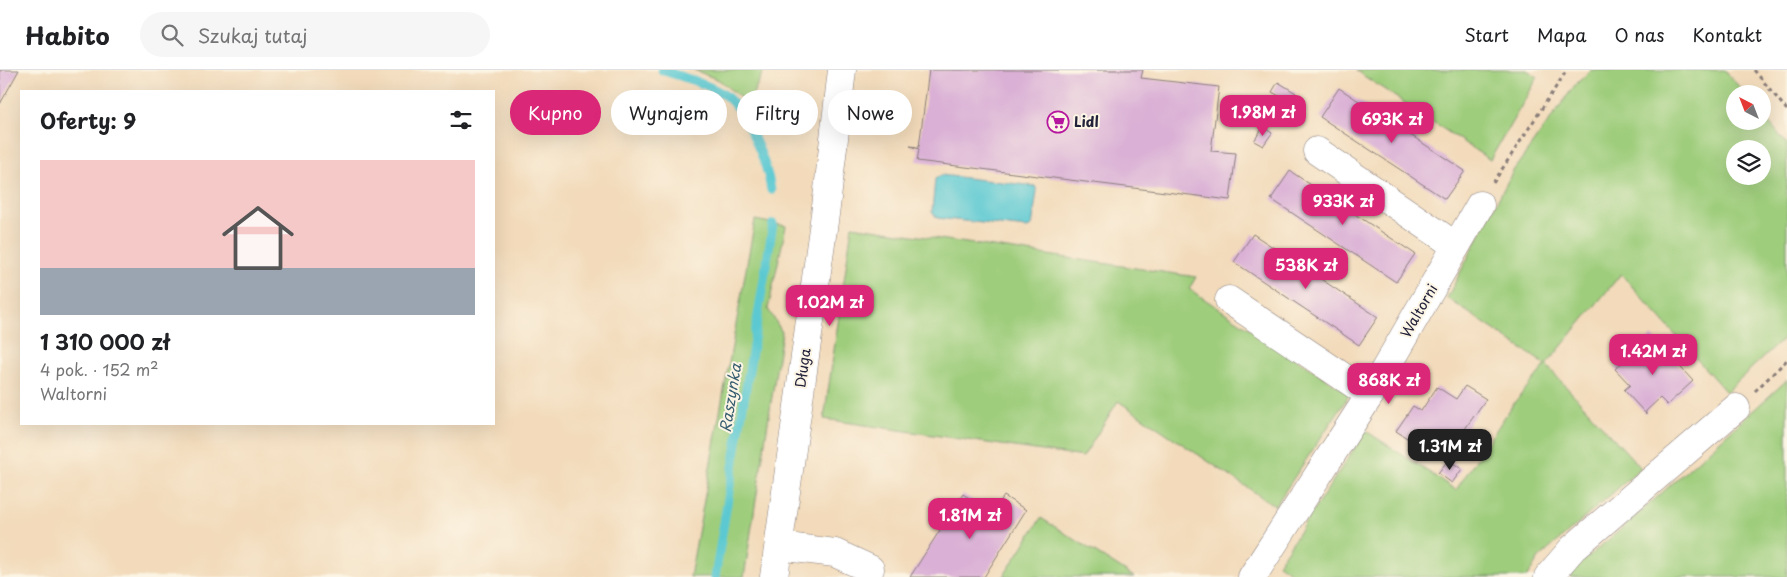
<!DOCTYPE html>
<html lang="pl">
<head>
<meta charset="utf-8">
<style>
	body { margin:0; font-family:"Playpen Sans",sans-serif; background:#f6f6f6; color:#202124; height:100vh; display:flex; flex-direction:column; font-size:19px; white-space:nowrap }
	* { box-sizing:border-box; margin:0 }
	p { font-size:16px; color:#757577 }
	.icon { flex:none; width:28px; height:28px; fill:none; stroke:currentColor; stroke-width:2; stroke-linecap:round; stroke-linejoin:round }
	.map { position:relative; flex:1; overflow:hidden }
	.panel { position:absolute; left:20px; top:20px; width:475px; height:335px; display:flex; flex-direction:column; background:#fff; border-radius:0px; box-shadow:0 5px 20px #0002 }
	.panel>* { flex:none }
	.banner { position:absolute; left:510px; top:20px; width:475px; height:45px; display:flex; gap:10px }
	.needle { width:32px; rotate:318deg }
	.tools { position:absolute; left:1726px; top:15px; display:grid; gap:10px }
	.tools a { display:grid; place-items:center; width:45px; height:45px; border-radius:50%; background:#fff; box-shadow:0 5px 20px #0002; font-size:25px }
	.price { position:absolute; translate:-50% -42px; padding:0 11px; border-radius:10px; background:#db2777; color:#fff; font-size:16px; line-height:32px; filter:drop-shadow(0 1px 2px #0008) }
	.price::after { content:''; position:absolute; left:50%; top:30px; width:15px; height:11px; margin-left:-8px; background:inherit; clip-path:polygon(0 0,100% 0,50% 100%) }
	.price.active { background:#222; color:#fff }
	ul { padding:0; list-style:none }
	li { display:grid; align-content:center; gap:10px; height:265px; padding:0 20px }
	li span { display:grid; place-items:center; height:155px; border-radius:0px; color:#555 }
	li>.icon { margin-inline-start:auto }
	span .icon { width:90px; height:90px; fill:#fffc; stroke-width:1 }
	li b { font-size:21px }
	h2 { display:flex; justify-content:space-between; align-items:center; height:60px; padding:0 20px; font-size:21px }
	.tag { padding:0 18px; border-radius:22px; background:#fff; box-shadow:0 5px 20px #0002; font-size:18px; line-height:45px }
	.tag.active { background:#db2777; color:#fff }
	header { display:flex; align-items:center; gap:30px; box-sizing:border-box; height:70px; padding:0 25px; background:#fff; border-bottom:1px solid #e0e0e0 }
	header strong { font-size:24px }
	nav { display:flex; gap:28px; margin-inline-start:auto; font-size:18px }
	.search { width:350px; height:45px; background:#f6f6f6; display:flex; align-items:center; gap:12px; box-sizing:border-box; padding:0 18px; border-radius:28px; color:#757577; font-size:19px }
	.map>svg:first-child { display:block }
</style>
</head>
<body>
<header>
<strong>Habito</strong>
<div class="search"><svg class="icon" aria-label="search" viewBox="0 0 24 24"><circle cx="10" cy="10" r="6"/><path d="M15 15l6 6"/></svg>Szukaj tutaj</div>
<nav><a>Start</a><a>Mapa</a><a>O nas</a><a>Kontakt</a></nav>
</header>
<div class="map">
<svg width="1787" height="507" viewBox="0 0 1787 507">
	<rect width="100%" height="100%" fill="#fcf5e5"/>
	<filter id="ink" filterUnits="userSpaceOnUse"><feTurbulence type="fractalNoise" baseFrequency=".02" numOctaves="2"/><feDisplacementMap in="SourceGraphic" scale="10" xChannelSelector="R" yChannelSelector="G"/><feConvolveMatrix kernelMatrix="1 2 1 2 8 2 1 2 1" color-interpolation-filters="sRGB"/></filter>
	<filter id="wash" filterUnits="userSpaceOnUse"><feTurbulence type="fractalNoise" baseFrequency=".0096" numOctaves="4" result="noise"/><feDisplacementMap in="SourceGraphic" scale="20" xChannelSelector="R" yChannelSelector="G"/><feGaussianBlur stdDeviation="1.12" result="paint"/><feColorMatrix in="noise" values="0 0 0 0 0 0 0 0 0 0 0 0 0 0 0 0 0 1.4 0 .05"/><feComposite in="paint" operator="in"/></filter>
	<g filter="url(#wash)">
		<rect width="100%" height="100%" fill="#f2daba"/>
		<g fill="#9ecd7c" stroke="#60785c" fill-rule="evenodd">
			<path d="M694,0H764L748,34L719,10Z"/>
			<path d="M1355,0H1527L1538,7L1490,90Z"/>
			<path d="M1591,0H1725L1745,24H1735V51H1762L1763,45L1787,74V265L1726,322L1621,204L1546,295L1641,398L1539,488L1527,507H1298L1278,494L1366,361L1456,420L1514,333L1546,295L1447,228L1513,101L1575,15ZM1735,79H1762V106H1735Z"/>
			<path d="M755,150L786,156L768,239L782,262L744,507H690Z"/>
			<path d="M852,156L1196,207L1189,219L1350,324L1275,436L1118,331L1083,387L824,349Z"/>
			<path d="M1787,310V507H1570L1576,497L1634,448Z"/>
			<path d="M1041,448L1134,507H1003Z"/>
		</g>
		<path fill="#5cc9d2" stroke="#3f7686" d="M941,105L1035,116L1037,121L1032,156L1027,158L937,148L932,142L935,109Z"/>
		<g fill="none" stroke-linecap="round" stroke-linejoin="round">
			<g stroke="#5cc9d2" stroke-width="9">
				<path d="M662,0C681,7 702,12 720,22C745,36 767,93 771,120"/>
				<path d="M715,507L773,154"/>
			</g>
		</g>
		<g id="blocks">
			<g fill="#dab0d6">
				<path d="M0,0H19L0,34Z"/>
				<path d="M929,0H1143L1141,8L1219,17L1211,81L1236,83L1230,130L917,91L919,79L910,76L919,77Z"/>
				<path d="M1278,12L1296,23L1290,32L1272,22Z"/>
				<path d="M1339,18L1465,101L1445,129L1320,47Z"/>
				<path d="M1272,35L1283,42L1279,49L1268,42Z"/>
				<path d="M1263,57L1272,63L1263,76L1254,71Z"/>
				<path d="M1290,101L1415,184L1396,212L1271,129Z"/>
				<path d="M1253,164L1378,247L1359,275L1234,192Z"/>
				<path d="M1652,266L1693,311L1667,335L1660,328L1646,341V344L1624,320L1630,315L1615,299Z"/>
				<path d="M1465,316L1486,329L1455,373L1446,367L1434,385L1396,361L1413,336L1421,341L1437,317L1456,329Z"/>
				<path d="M1448,390L1462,399L1452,413L1438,403Z"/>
				<path d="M963,424L992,443L1004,426L1026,440L984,507H910Z"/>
			</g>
		</g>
	</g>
	<g filter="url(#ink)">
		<use href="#blocks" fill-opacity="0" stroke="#8a7e7a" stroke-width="1"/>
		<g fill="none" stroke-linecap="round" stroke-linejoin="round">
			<g stroke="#8a7e7a" stroke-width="29">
				<g id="minor">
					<path d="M1317,81L1456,176"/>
					<path d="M1229,230L1370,325"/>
					<path d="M779,476L835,483L870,499"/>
					<path d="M774,507L826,137L842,0"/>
					<path d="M1252,507L1370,325L1480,135"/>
					<path d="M1548,507L1573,478L1736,338"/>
				</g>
			</g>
			<g stroke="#8a7e7a" stroke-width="3" stroke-dasharray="4 4" stroke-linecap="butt">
				<path d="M1754,0L1787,40"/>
				<path d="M1493,113L1567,0"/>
				<path d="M1755,321L1787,290"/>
			</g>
			<use href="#minor" stroke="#fff" stroke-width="28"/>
		</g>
	</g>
	<defs>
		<g id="supermarket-ring" transform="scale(1.125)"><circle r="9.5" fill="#fcf5e5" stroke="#b5179e" stroke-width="1.5"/><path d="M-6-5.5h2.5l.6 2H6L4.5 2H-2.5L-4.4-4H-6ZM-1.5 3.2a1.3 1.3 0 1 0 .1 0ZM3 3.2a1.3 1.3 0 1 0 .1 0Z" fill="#b5179e"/></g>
	</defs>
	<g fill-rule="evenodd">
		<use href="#supermarket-ring" x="1058" y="52"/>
	</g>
	<g text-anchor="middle" stroke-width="4" stroke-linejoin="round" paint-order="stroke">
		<g font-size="14" font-weight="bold" fill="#22223b" stroke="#fcf5e5" text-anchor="start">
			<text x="1074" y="57">Lidl</text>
		</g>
		<g font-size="14" fill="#22223b" stroke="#fcf5e5">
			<text transform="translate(1419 241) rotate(-60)" y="5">Waltorni</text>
			<text transform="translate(803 298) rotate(-82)" y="5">Długa</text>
		</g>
		<g font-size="15" font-style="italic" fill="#365c70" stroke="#fcf5e5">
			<text transform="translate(731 328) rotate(-81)" y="5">Raszynka</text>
		</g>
	</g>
</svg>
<div class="tools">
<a><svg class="needle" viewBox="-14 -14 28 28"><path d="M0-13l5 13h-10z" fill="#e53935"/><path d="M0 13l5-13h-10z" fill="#757577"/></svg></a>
<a><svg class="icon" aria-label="layers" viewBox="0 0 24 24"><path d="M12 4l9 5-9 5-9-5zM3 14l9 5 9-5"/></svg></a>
</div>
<b class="price" style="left:1263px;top:67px">1.98M zł</b>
<b class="price" style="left:1392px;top:74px">693K zł</b>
<b class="price" style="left:1343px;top:156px">933K zł</b>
<b class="price" style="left:1306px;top:220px">538K zł</b>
<b class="price" style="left:830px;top:257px">1.02M zł</b>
<b class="price" style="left:1653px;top:306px">1.42M zł</b>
<b class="price" style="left:1389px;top:335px">868K zł</b>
<b class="price active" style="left:1450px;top:401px">1.31M zł</b>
<b class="price" style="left:970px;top:470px">1.81M zł</b>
<div class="banner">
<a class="tag active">Kupno</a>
<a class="tag">Wynajem</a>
<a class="tag">Filtry</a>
<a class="tag">Nowe</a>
</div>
<section class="panel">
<h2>Oferty: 9<svg class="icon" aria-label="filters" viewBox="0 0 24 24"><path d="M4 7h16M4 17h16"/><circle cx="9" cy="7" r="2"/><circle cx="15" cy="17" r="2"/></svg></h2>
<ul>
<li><span style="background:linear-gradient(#f6c9c9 70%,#9aa5b1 0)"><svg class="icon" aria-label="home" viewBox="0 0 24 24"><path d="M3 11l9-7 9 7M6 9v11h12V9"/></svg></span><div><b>1 310 000 zł</b><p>4 pok. · 152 m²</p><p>Waltorni</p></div></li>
</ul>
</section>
</div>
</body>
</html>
